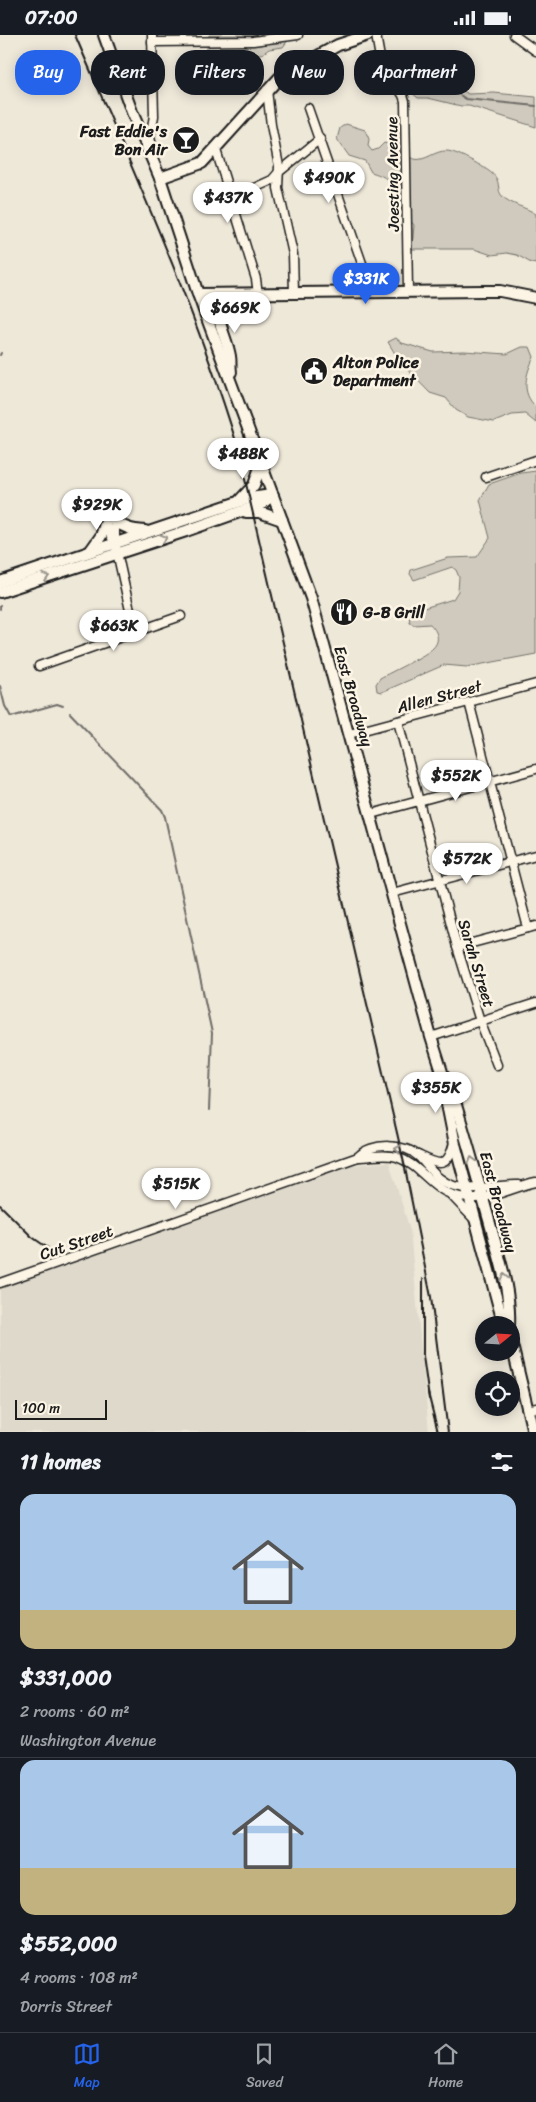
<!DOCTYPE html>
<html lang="en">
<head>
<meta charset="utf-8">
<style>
	body { margin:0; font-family:Sriracha,sans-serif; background:#242831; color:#f1f3f6; height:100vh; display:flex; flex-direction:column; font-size:19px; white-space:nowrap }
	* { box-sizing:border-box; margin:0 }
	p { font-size:16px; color:#9ea1a6 }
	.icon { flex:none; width:28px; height:28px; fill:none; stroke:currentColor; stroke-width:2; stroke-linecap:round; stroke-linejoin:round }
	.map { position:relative; height:1397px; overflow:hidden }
	.panel { display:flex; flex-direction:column; background:#171b24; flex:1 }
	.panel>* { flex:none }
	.top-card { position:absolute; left:15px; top:15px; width:506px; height:45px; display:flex; gap:10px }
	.needle { width:32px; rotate:72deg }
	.buttons { position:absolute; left:475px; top:1281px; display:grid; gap:10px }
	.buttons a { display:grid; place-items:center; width:45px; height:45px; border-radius:50%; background:#171b24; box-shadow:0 2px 12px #0003; font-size:25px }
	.scale { position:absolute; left:15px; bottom:12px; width:92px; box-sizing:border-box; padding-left:5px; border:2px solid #1c1c1c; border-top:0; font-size:14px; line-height:18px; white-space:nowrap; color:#1c1c1c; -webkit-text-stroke:4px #fcf5e5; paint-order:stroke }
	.price { position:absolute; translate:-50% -42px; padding:0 11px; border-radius:18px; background:#fff; color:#222; font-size:16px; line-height:32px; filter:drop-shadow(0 1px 2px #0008) }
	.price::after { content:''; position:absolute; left:50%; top:30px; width:15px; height:11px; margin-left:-8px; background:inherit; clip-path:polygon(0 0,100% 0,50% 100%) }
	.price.selected { background:#2563eb; color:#fff }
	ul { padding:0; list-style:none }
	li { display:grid; align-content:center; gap:10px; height:265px; padding:0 20px }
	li+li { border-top:1px solid #363941 }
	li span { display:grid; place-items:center; height:155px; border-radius:15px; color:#555 }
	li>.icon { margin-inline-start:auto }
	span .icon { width:90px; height:90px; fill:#fffc; stroke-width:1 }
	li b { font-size:21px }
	h2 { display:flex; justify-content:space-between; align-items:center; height:60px; padding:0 20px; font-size:21px }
	.tag { padding:0 18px; border-radius:20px; background:#171b24; box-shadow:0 2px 12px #0003; font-size:18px; line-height:45px }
	.tag.selected { background:#2563eb; color:#fff }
	.status { display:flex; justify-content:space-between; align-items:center; height:35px; padding:0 25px; background:#171b24; direction:ltr }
	.status svg { height:14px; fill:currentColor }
	.menu { display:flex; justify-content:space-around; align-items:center; height:70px; border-top:1px solid #363941; background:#171b24; font-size:14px; color:#9ea1a6 }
	.menu a { display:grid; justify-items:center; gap:2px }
	.menu .selected { color:#2563eb }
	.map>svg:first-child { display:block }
</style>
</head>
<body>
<div class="status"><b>07:00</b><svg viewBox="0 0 49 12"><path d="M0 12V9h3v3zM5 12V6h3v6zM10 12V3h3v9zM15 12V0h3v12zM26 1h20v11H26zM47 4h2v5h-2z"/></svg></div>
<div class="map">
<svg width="536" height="1397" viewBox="0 0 536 1397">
	<rect width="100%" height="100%" fill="#eee8d9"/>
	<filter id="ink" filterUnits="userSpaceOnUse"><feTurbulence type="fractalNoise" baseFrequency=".02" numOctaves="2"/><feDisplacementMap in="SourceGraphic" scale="10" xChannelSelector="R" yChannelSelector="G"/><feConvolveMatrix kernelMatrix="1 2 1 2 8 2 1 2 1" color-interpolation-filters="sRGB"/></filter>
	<g filter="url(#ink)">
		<path fill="#ded9cb" d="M389,1127L410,1195L429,1397H0V1250L351,1130Z"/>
		<g fill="#cfcabd" stroke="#76736c">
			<path d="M209,0H292L283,12L269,14L262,19L232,17L221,21L215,29L209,30L205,25Z"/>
			<path d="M429,20L434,21L440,29L447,44L468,59L494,58L536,62V92L469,71H461L428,63H418L404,51V48L415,37L422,21Z"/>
			<path d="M346,89L365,95L369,104L368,111L372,116L378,114L384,108C396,110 402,120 414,124C425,127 435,115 447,116C456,116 492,135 496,143C500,149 497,155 502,161C511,170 526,172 536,179V229L531,228L517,220L507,218L492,220L474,214H412L414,190C409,184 403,178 400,171C391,151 395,144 371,137L365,126L349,121L337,104L340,93Z"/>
			<path d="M396,303L402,308L433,317L464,316L507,319L522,312H530L534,322C526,339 520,357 536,372V388L525,379L512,380L494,387L468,382L456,375L446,363L430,358L400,327L388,307Z"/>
			<path d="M536,436V619L467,632L444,630L382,657L377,656L376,649L380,643C391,637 427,620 433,613C441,605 437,596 430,589L414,590L410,588L409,581L411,577L453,564L458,556L459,542L456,535L452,532L414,545L410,539L411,535L448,523L477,522L490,503L480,465L489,449L521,438Z"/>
		</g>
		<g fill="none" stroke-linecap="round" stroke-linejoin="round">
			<g stroke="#6f6c67" stroke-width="2">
				<path d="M410,48L441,56L452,55L466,64L536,71"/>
				<path d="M0,320L1,318"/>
				<path d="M0,571V574"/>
				<path d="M0,651L5,671L11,682L57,669L63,671"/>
				<path d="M70,678L162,775L165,782L212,998L209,1075"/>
			</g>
			<g stroke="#1c1c1c" stroke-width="11">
				<g id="street">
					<path d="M152,0L154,81L150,102L154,120"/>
					<path d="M376,0L383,40C391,50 402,52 405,66L408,257"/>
					<path d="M514,0L536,16"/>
					<path d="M152,7L253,6L298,0"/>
					<path d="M267,55L271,90L279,131L278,153L293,219L294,258"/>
					<path d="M308,73L372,257"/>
					<path d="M216,115L256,244L258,259"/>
					<path d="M232,163L272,145L279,137L320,104"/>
					<path d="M486,442L536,425"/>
					<path d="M110,471L115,491V508L135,598"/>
					<path d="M103,473L108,496L115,508"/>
					<path d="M39,631L181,581"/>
					<path d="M469,667L528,893"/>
					<path d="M398,686L457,912L480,986L497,1030"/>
					<path d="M349,699L536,649"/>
					<path d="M371,779L536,734"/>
					<path d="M392,858L536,820"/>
					<path d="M457,912L536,891"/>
					<path d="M431,1002L536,968"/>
					<path d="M418,1120C439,1130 447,1135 454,1108"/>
					<path d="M358,1122C370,1107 406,1108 419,1122C430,1133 437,1146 454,1151C475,1157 498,1149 519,1150"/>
					<path d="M451,1160L474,1184"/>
					<path d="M0,1248L358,1122C372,1122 384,1118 397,1122C428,1133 433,1165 477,1163C498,1162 516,1151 536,1147"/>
					<path d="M528,1375L536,1373"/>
				</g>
			</g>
			<g stroke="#1c1c1c" stroke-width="14">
				<g id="secondary">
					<path d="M104,0L132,77L160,143L198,259L311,563L431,1002L448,1056L455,1067C467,1106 478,1146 489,1185C498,1219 511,1255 509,1290"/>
					<path d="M160,143L202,128L280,42L338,10L368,0"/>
					<path d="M198,259L484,256H500L536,263"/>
					<path d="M231,337C230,332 231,326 230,321C224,289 203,275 248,262"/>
					<path d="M240,465L254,450L261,429"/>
					<path d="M246,477H259L282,485"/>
					<path d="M113,483C121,493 133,495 145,496"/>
					<path d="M91,515L101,501L106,486"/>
					<path d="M0,547L250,463L272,460"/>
					<path d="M0,557L186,496L262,469L273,460"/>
					<path d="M448,1056L447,1069L455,1109L501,1280L506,1290"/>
					<path d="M511,1306L533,1397"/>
				</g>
			</g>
			<use href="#street" stroke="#fcf5e5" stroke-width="8"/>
			<use href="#secondary" stroke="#fcf5e5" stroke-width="10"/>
			<g stroke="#1c1c1c" stroke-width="2">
				<path d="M75,0C133,135 194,269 237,410L404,1128L431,1262L448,1397"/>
				<path d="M0,1170L32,1202L55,1218"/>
				<path d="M423,1244V1321L429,1364"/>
				<path d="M428,1358L438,1397"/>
			</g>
		</g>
		<defs><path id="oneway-chevron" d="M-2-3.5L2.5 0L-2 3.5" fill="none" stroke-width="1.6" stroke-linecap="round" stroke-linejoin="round" transform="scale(1.25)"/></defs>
		<g stroke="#97938b">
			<use href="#oneway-chevron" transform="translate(164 503) rotate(-18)"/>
			<use href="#oneway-chevron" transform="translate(46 542) rotate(-18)"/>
			<use href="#oneway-chevron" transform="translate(398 1114) rotate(-171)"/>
			<use href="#oneway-chevron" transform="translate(472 1125) rotate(-105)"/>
			<use href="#oneway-chevron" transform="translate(504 1242) rotate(-102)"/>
		</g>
	</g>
	<defs>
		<g id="bar-disc" transform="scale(1.4375)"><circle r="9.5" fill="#1c1c1c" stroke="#fcf5e5"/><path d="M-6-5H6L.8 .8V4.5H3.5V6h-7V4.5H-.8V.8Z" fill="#fff"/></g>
		<g id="civic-disc" transform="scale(1.4375)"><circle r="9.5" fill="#1c1c1c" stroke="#fcf5e5"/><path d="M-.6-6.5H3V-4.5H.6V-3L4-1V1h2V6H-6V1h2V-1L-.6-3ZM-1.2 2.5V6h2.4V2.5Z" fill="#fff"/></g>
		<g id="restaurant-disc" transform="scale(1.4375)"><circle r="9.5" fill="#1c1c1c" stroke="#fcf5e5"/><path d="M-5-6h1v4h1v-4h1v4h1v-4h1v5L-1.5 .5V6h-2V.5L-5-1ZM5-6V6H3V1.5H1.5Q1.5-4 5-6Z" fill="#fff"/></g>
	</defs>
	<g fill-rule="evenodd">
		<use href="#bar-disc" x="186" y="105"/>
		<use href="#civic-disc" x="314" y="336"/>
		<use href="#restaurant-disc" x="344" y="577"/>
	</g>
	<g text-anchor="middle" stroke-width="5" stroke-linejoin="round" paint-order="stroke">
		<g font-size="16" font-weight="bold" fill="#1c1c1c" stroke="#fcf5e5" text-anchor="start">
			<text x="167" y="102" text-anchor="end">Fast Eddie's<tspan x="167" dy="18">Bon Air</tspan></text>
			<text x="333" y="333">Alton Police<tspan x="333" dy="18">Department</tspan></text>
			<text x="363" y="583">G-B Grill</text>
		</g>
		<g font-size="16" fill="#1c1c1c" stroke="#fcf5e5">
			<text transform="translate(392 139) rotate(-91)" y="6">Joesting Avenue</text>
			<text transform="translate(354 661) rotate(74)" y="6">East Broadway</text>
			<text transform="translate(439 661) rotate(-15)" y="6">Allen Street</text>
			<text transform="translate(477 928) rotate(73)" y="6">Sarah Street</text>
			<text transform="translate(499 1167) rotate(75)" y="6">East Broadway</text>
			<text transform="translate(76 1207) rotate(-19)" y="6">Cut Street</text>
		</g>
	</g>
</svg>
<div class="buttons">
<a><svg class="needle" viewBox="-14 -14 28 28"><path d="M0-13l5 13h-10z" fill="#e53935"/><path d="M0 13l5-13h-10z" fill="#9ea1a6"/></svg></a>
<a><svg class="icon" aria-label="locate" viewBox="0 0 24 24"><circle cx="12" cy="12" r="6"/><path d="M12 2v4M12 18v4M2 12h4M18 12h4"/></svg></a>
</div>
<div class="scale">100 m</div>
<b class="price" style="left:329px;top:169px">$490K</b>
<b class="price" style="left:228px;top:189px">$437K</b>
<b class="price selected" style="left:366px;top:270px">$331K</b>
<b class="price" style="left:235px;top:299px">$669K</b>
<b class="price" style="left:243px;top:445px">$488K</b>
<b class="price" style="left:97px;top:496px">$929K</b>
<b class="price" style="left:114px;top:617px">$663K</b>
<b class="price" style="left:456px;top:767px">$552K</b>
<b class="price" style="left:467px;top:850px">$572K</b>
<b class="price" style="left:436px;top:1079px">$355K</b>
<b class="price" style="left:176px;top:1175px">$515K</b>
<div class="top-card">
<a class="tag selected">Buy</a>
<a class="tag">Rent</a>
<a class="tag">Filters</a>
<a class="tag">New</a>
<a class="tag">Apartment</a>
</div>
</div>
<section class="panel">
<h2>11 homes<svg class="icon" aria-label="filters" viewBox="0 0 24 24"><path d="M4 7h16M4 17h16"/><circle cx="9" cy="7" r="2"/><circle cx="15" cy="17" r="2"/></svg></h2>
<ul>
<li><span style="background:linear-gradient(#a9c7e8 75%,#c2b280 0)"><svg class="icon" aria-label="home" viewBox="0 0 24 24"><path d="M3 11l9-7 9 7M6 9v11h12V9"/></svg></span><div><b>$331,000</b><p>2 rooms · 60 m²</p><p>Washington Avenue</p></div></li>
<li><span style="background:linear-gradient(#a9c7e8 70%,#c2b280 0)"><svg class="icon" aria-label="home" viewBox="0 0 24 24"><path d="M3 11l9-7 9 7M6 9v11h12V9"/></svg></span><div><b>$552,000</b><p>4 rooms · 108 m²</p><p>Dorris Street</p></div></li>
</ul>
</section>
<nav class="menu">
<a class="selected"><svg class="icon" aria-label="map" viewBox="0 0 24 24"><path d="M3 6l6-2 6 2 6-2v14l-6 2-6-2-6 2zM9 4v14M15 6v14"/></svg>Map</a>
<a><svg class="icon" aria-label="saved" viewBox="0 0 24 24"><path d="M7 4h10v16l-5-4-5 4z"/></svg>Saved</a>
<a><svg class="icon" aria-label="home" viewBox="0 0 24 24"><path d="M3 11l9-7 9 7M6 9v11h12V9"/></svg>Home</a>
</nav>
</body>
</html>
